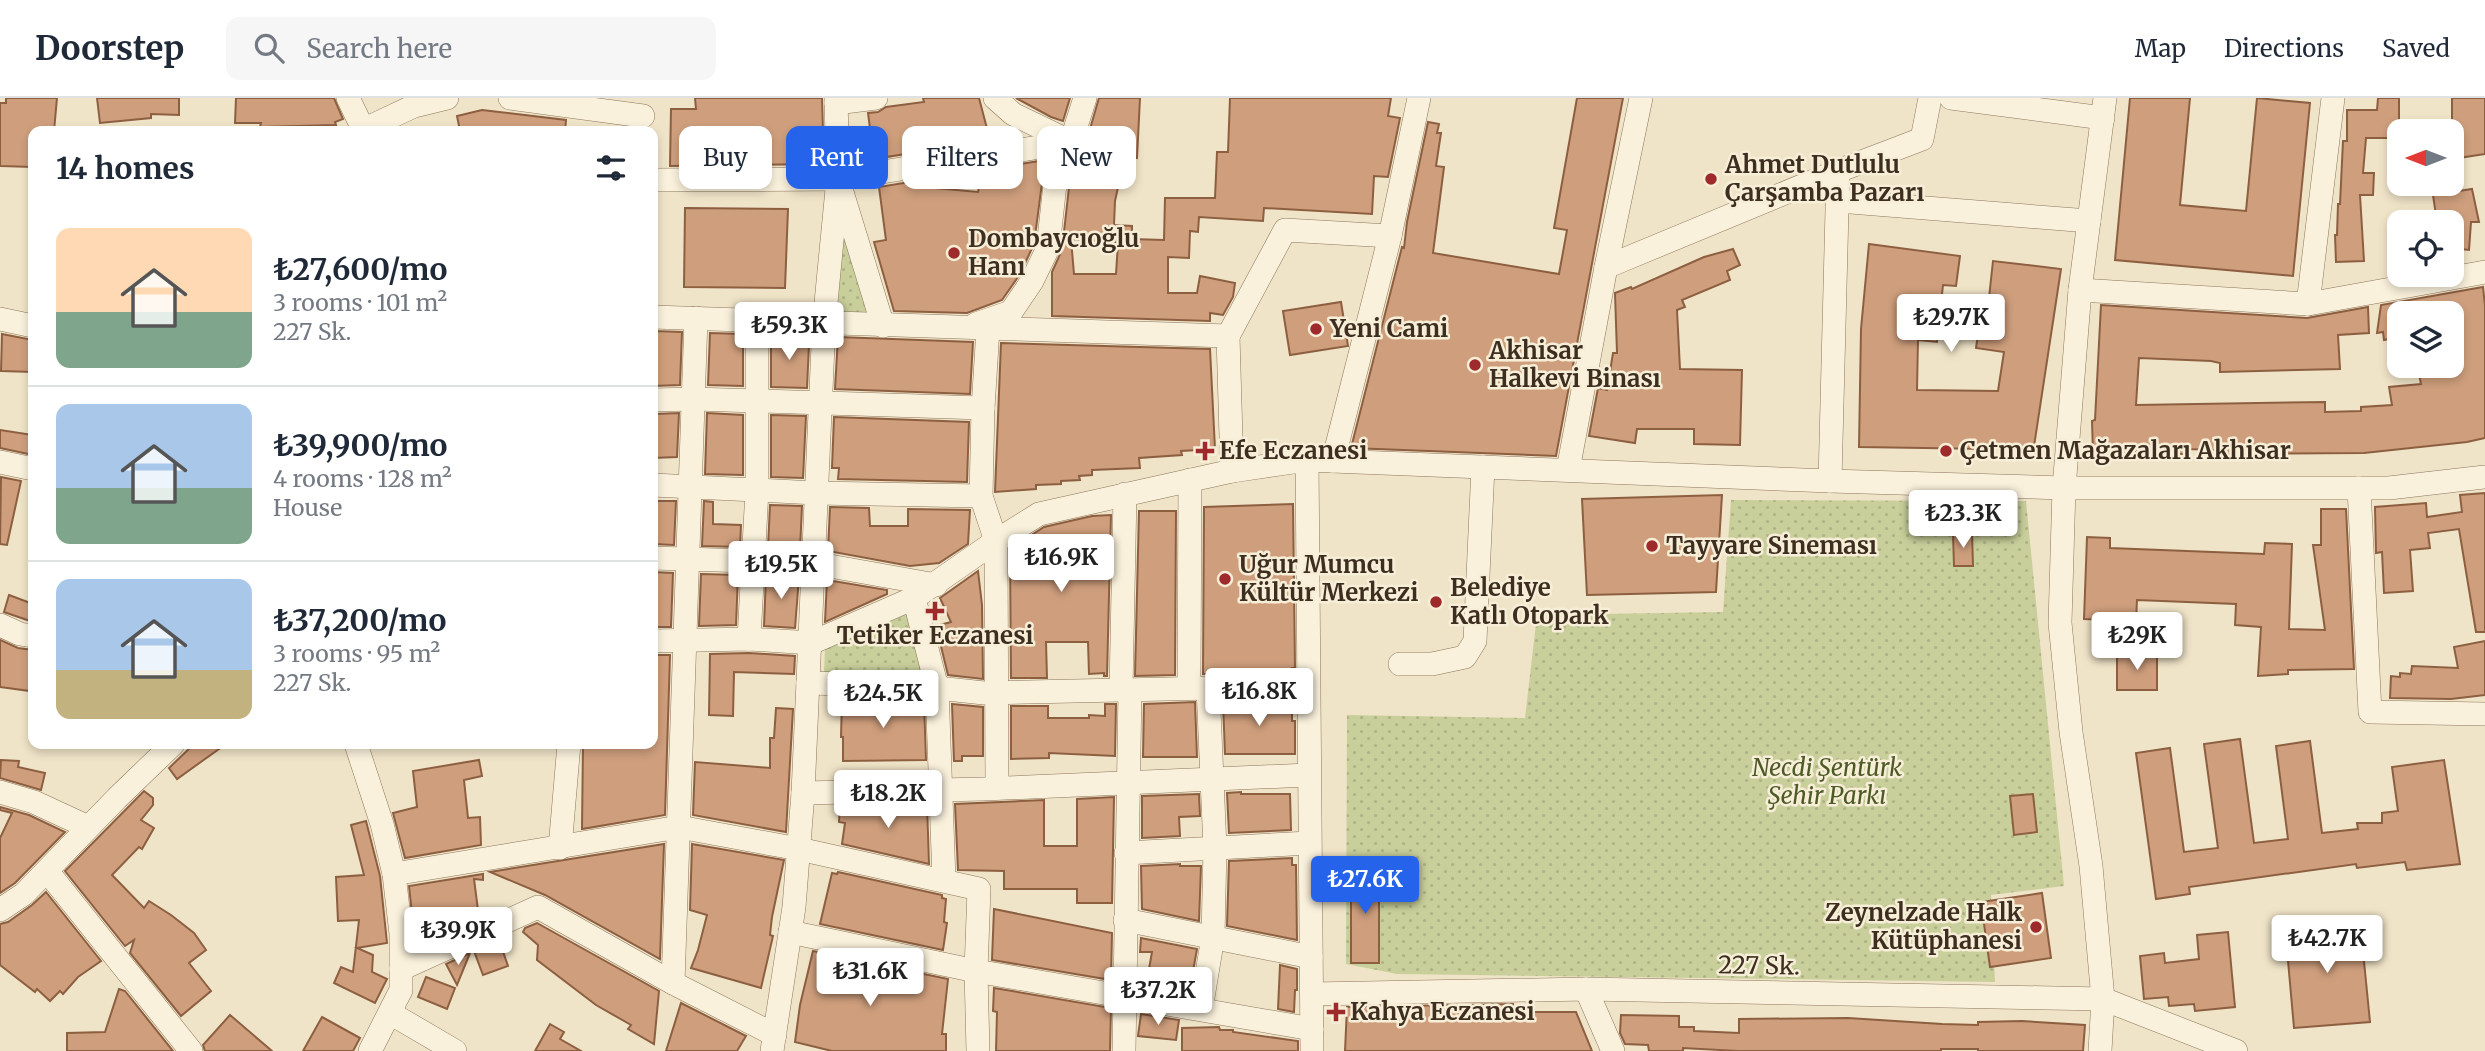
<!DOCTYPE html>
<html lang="en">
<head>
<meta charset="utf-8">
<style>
	body { margin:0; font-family:Merriweather,serif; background:#f6f6f7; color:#1f2937; height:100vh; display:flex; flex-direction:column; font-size:26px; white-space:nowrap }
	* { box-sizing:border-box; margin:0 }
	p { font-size:23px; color:#747a83 }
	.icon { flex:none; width:38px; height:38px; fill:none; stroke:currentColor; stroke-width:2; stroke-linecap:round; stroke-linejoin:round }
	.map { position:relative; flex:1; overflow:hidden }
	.panel { position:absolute; left:28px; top:28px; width:630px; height:623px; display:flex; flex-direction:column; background:#fff; border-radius:14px; box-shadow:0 4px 10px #0003 }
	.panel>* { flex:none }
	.hud { position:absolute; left:679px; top:28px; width:665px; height:63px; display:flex; gap:14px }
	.needle { width:46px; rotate:270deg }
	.fabs { position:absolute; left:2387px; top:21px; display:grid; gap:14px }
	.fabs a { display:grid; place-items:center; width:77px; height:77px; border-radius:14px; background:#fff; box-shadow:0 4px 10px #0003; font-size:35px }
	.price { position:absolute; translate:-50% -60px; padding:0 16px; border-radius:7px; background:#fff; color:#222; font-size:23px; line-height:46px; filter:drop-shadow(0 2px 4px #0008) }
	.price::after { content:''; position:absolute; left:50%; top:42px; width:21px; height:16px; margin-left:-10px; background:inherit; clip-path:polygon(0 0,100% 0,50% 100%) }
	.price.current { background:#2563eb; color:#fff }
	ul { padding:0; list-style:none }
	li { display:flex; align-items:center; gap:21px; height:175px; padding:0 28px }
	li+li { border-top:2px solid #e0e1e3 }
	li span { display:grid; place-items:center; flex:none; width:196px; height:140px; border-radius:14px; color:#555 }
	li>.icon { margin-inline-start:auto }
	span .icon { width:84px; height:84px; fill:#fffc; stroke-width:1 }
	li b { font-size:30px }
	h2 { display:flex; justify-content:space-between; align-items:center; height:84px; padding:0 28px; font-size:30px }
	.chip { padding:0 24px; border-radius:14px; background:#fff; box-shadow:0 4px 10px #0003; font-size:24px; line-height:63px }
	.chip.current { background:#2563eb; color:#fff }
	header { display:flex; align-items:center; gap:42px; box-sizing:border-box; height:98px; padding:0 35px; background:#fff; border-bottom:2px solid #e0e1e3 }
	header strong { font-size:33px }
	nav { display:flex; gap:38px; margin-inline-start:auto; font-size:24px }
	.search { width:490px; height:63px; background:#f6f6f7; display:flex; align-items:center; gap:18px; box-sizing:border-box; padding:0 24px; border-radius:14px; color:#747a83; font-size:26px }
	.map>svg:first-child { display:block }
</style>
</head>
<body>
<header>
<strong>Doorstep</strong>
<div class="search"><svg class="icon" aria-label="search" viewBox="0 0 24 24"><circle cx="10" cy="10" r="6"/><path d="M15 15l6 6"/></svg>Search here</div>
<nav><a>Map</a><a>Directions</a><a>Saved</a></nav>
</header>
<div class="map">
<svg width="2485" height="953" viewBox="0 0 2485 953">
	<defs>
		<pattern id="grass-dots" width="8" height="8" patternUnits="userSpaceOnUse" patternTransform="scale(1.75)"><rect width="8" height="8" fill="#c9cf9b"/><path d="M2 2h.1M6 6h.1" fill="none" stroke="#aeb285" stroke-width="1.8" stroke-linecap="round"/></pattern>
	</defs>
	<rect width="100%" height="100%" fill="#f0e4c8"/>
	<g fill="url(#grass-dots)">
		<path d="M840,124L875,216L834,215Z"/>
		<path d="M1731,402L2026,403L2064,788L1991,797L1995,884L1397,876L1346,866L1347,617L1525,620L1537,517L1723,514Z"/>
		<path d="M911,511L925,574H824L825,550Z"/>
	</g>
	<g fill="#cf9f7d" stroke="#8d5f41" stroke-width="2" fill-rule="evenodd">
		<path d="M6,0H57L54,33H33V69L0,68V5H6Z"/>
		<path d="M97,0H179V17L151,16V20L100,25Z"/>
		<path d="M236,0H334L343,21L335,24L336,27L260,29L261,25H235Z"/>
		<path d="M695,0H822L824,66L670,68L671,11H696Z"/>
		<path d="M923,0H979L990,42L991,37L993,42L874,61L868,15L878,14L886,9L924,4Z"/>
		<path d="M1016,0H1070L1063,23L1051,19Z"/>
		<path d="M1099,0H1140L1137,60L1125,58L1115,103L1114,127L1132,128V141L1164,142L1165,100H1215L1217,54H1228L1230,0H1391L1388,18L1400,20L1388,79L1374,78L1372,116L1264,110L1263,123L1199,119L1198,134L1190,133L1189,160L1168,159V195H1197L1200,178L1235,185L1233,199L1223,217L1210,215V223L1052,218V174L1062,152L1069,89L1072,82H1074L1085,46L1115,39L1090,31ZM1071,141L1118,145L1116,176H1074Z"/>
		<path d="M1577,0H1623L1556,358L1351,350L1402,149L1404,150L1407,124L1428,24L1439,26L1437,35H1441L1436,68L1444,69L1433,155L1559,176L1567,132L1554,130Z"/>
		<path d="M2130,0H2190L2180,107L2246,113L2257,0L2310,5L2293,178L2115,162Z"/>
		<path d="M2378,0H2399V40H2366L2363,75H2374L2373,97H2360L2364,163L2336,164L2335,137H2337L2338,106H2340L2343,43H2347V12H2377Z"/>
		<path d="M2452,0H2485V56L2452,61Z"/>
		<path d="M482,12L566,22L565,33H460L457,18Z"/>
		<path d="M1045,62L1034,146L1020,176L1002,202L967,215L894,213L874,144L886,142L879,89L934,80L935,90L978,94L983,72Z"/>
		<path d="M2472,91L2479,124H2471L2469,152L2452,150V124H2437L2433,97Z"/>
		<path d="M685,110L788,111L785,190L684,189Z"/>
		<path d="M1869,146L1960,158L1956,188L1943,187L1937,244L1918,242L1917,292L1998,293L2004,254L1976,250L1982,209H1988L1993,163L2061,171L2033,355L1989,349V351L1859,349L1861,231Z"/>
		<path d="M1733,151L1740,167L1727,173L1730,182L1682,202L1685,209L1677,212L1680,271L1742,272L1740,347L1694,346V331H1637L1635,345L1589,338L1598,290L1607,292L1613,255H1617L1615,195L1631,189L1632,191L1704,159Z"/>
		<path d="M2483,189L2485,208V340L2467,344L2364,355L2220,356V352L2184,351V356H2149V353L2093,356L2092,323L2095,322L2101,207L2307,220L2368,209L2369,235L2338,237L2340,271L2220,274V265L2211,263L2139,260L2136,307L2325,304V314L2361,313V309L2392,307L2389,289L2421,286L2419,276L2460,269L2452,215H2399V239L2384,242L2383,234L2377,235L2381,207Z"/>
		<path d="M1341,204L1348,248L1290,257L1283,213Z"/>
		<path d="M653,233L682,234L680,287L653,288Z"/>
		<path d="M710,235L743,236V288L708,287Z"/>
		<path d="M2,236L33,242V274L1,273Z"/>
		<path d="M771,237L806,238V246H809L807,290L771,289Z"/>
		<path d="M838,239L973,244L970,296L835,291Z"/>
		<path d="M1001,245L1210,251L1215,351L1181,353L1182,357L1139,360L1140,370L1092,372V377L1079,378L1080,382L1061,383V386L1036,387V391L995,394Z"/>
		<path d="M679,315L677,359L653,360V331H655V316Z"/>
		<path d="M707,315L743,317V377L705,376Z"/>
		<path d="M771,317L806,318L803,380L771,379Z"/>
		<path d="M834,319L969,324L967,384L838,381L839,370H832Z"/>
		<path d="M0,332L33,337V357L0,350Z"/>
		<path d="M1,379L21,383L7,447L0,446Z"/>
		<path d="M2485,395V534H2476L2459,431L2428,435L2430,450L2410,452L2413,493L2384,495L2382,454L2376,455L2375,409L2426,405L2427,419L2462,414L2460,397Z"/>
		<path d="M1722,397L1716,494L1587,497L1582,401Z"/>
		<path d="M653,403H676L674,447L653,446Z"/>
		<path d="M704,403L713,404V426L741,427L740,449L702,448Z"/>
		<path d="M1293,406L1295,570H1292V574L1203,576L1204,409Z"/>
		<path d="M770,407L802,408L800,451L768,450Z"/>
		<path d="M830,409L869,410L870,428H908V411L970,412L968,446L939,465L910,468L828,453Z"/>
		<path d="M2321,411H2346L2354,571L2288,572V576L2258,578L2261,529L2235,527L2236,506L2137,502L2136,523L2084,521L2087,439L2110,440V450L2264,456L2265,445L2292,446L2289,531L2325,532L2313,447H2321Z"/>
		<path d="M1139,413H1176L1175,577L1135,578Z"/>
		<path d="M1111,417L1107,578H1104V575L1089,576L1088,544H1046L1047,580H1011L1010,451L1044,429L1092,418Z"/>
		<path d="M1972,435L1973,468H1954L1953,436Z"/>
		<path d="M978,473L982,507L983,581L948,577L936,528L951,524L940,500Z"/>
		<path d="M653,474L673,475L671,529H653Z"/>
		<path d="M701,476L738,477L736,527L699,528Z"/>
		<path d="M766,478L799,479L795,530L764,528Z"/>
		<path d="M827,482L887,492V496L825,524Z"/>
		<path d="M9,497L33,506V524L4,514Z"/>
		<path d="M0,542L18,550L33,552V591L30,590V593L0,589Z"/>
		<path d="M2485,543V597L2451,601L2390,600L2391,578L2400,579V575L2411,576L2412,568L2458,570L2454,549Z"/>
		<path d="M749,555L795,558L794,576L734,574L733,618L709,617L710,556Z"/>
		<rect x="2117" y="555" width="40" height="37"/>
		<path d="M653,557H670L665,717L582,731L583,646H653Z"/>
		<path d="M893,601L894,604H924L926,662L843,663V639H841L842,602Z"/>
		<path d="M1292,602V623H1295V656H1225L1223,604Z"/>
		<path d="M1195,604L1197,659H1143L1144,606Z"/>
		<path d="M952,606L983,609V658H962V663H954Z"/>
		<path d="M1105,606H1116L1115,658L1049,655V660L1011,661V608H1048V620H1089V617L1105,618Z"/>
		<path d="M776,610L793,611L786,734L693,717L695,664L770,670V640H774Z"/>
		<path d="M2240,641L2254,745L2288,741L2276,648L2310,643L2322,735L2358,731L2357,725H2382V715L2398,713L2392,669L2444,662L2460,766L2407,772L2405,764L2357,770L2356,766L2189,789L2190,796L2156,801L2136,655L2170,650L2184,754L2218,750L2204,646Z"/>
		<path d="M194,646H226L177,681L169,670Z"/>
		<path d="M1,662L19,663L18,669L45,675L41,692L0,680Z"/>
		<path d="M479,662L482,678L464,682L468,720L480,719L481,747L405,760L393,715L417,709L413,673Z"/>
		<path d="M144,693L153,700V707L141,722L154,730L142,751L139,749L112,777L144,810L149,803L171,817L194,835L206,852L189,865L211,893L181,918L130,855L134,842L125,848L65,773Z"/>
		<path d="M1241,694V696H1290L1291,732L1229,735L1227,695Z"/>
		<path d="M1199,696L1200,718L1179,719L1180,738L1142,740V698Z"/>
		<path d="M2033,696L2037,734L2014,737L2010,698Z"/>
		<path d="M1114,699L1112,805H1077V791H1004V773L958,772L955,706L1044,702V748H1077V701Z"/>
		<path d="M927,706L929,766L842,746L845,725L839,724L840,708Z"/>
		<path d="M0,709L29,717L65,734L15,785L0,795V740L12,715L0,712Z"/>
		<path d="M366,723L380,778L387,845L357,850L373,857L372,874L387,881L375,905L334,885L341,869L353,874L359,822L338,823L336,779L364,777L351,727Z"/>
		<path d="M664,746L660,861L545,797L490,774Z"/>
		<path d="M692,746L784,762L772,819L770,837L773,838L761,890L691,870L698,852L707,817L690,812Z"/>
		<path d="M1292,760V767H1296L1297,842L1227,828L1229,763Z"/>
		<path d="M1180,766V768H1201L1199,823L1142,811L1141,768Z"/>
		<rect x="1351" y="772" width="28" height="93"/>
		<path d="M838,774L942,797V800L946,801L944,824L947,825L943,852L820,826L832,775L837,776Z"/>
		<path d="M483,776V782L474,781L479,820L434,841L415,843L409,788Z"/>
		<path d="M46,794L101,863L78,879L63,896L60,893L50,903L37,891L35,894L0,867V826L8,824L32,807Z"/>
		<path d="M2042,795L2051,860L1990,869L1981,804Z"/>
		<path d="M994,811L1112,835L1111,882L992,862Z"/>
		<path d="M2360,823L2370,924L2294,930L2285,829Z"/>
		<path d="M537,825L659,893L654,946L628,931L631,927L596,907L537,862L538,847L523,834L525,830Z"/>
		<path d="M2228,834L2235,909L2195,913L2194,906L2169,908L2168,899L2144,901L2140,858L2164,855L2165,865L2199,861L2197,837Z"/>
		<path d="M1141,840L1197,851L1189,895L1146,888L1152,854H1140Z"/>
		<path d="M499,842L508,868L483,877L474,853Z"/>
		<path d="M813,853L948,881L942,936H946V953H832L795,944L800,907Z"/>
		<path d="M470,855L457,887L446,866Z"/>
		<path d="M1280,867L1297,871V892H1295L1294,914L1278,911Z"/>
		<path d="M426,879L455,890L447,911L418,899Z"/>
		<path d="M994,890L1111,910L1110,953H996L997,914L993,913Z"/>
		<path d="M119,891L125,893L173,953H67V935L105,934Z"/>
		<path d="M681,905L746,938L737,953H666Z"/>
		<path d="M1513,906V914H1576L1592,953H1345L1347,909Z"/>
		<path d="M1141,916L1179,922L1176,942L1138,938Z"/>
		<path d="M230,917L272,953H205L203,947Z"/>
		<path d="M1621,917L1679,918V929H1694V933L1739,935V921L1848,920L1942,926L1978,927V924L2022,923L2085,927L2083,953H1978V951H1941V953H1738L1683,950V953H1649L1648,947L1625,946L1620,935Z"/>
		<path d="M322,919L360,940L353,953H303Z"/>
		<path d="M550,926L564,934L560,941L581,953H535Z"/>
		<path d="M1219,929L1220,932H1233V934L1298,943V953H1182V930Z"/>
	</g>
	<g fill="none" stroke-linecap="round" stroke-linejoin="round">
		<g stroke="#8d765c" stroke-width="24">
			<g id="minor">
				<path d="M348,0L364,33"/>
				<path d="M510,0L643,18"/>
				<path d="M1641,0L1606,169L1838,73L1830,383"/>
				<path d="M1951,0L2103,20"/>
				<path d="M836,5L876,0"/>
				<path d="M363,32L414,8L447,0"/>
				<path d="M1838,73L1922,41L1930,0"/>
				<path d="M653,82L838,81L1071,44L1085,0"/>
				<path d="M842,94L883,228"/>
				<path d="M1838,103L2089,123"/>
				<path d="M2080,192L2308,206L2485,174"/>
				<path d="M2308,206L2333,0"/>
				<path d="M653,219L1228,238L1232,373"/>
				<path d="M0,221L33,228"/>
				<path d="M976,226L1011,214L1032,183L1048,150L1055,86L1071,44L1013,16L995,0"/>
				<path d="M988,231L983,310L981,398L996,443L997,690"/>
				<path d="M1228,238L1285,132L1390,138"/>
				<path d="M653,302L695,301L983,310"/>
				<path d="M1307,362L1312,953"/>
				<path d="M1333,363L1390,138L1419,0"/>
				<path d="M0,364L33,371"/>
				<path d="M1568,372L1606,169"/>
				<path d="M653,387L816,395L981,398"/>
				<path d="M2359,390L2370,614L2485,616"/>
				<path d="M653,460L813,465L936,487"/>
				<path d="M914,500L937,590L944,782"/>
				<path d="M0,527L20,536L33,538"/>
				<path d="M749,541L757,392V222"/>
				<path d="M653,543L749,541L811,545L914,500L996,443L1039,416L1232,373L1307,362L1830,383L2064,390H2389L2485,379"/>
				<path d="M1400,566H1432L1465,559L1475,543L1483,369"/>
				<path d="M1189,580L1190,382"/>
				<path d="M808,585L919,588L984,595L1307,588"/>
				<path d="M1121,592L1125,396"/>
				<path d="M356,646L382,726L394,776L401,836V892L370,953"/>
				<path d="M0,694L34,704L88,729"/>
				<path d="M803,695L984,691L1308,677"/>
				<path d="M560,750L569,646"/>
				<path d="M1126,755L1309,745"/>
				<path d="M47,773L191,953"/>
				<path d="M394,776L679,729L799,751L979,791L976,873L978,953"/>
				<path d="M0,812L24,796L117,700L173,646"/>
				<path d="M1125,822L1311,859"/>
				<path d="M790,834L976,873L1312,931"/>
				<path d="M401,871L538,809L673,885L775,937"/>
				<path d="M673,885L696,220"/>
				<path d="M1586,891L1613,953"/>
				<path d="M1312,896L1586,891L2103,901L2236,953"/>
				<path d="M1201,911L1213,839L1215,750L1208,590"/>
				<path d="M390,915L455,953"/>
				<path d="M772,953L794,809L803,695L824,225L838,81L836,0"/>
				<path d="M1124,953L1130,592"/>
				<path d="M2100,953L2103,901L2091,768L2071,634L2060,525L2064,390L2080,192L2105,0"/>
			</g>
		</g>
		<use href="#minor" stroke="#faf1dc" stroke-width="23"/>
	</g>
	<g fill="#9e2a2b" stroke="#f7eed8" stroke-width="2.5">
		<circle cx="1711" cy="81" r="7"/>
		<circle cx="954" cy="155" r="7"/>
		<circle cx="1316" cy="231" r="7"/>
		<circle cx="1475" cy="267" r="7"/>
		<path d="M1201.5 342.5h7v7h7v7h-7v7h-7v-7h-7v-7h7z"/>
		<circle cx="1946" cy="353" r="7"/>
		<circle cx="1652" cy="448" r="7"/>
		<circle cx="1225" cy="481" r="7"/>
		<circle cx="1436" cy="504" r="7"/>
		<path d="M931.5 502.5h7v7h7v7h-7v7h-7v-7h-7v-7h7z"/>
		<circle cx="2036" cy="829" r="7"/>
		<path d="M1332.5 903.5h7v7h7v7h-7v7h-7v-7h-7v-7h7z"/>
	</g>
	<g text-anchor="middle" stroke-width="5" stroke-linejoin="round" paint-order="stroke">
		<g font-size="24" font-weight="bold" fill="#3d2e20" stroke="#f7eed8" text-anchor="start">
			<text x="1725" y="75">Ahmet Dutlulu<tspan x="1725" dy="28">Çarşamba Pazarı</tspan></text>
			<text x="968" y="149">Dombaycıoğlu<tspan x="968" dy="28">Hanı</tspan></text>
			<text x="1330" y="239">Yeni Cami</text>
			<text x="1489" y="261">Akhisar<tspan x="1489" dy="28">Halkevi Binası</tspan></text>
			<text x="1219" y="361">Efe Eczanesi</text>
			<text x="1960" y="361">Çetmen Mağazaları Akhisar</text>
			<text x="1666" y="456">Tayyare Sineması</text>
			<text x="1239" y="475">Uğur Mumcu<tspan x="1239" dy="28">Kültür Merkezi</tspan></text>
			<text x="1450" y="498">Belediye<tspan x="1450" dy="28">Katlı Otopark</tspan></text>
			<text x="935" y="546" text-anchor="middle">Tetiker Eczanesi</text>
			<text x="2022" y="823" text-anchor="end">Zeynelzade Halk<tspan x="2022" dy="28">Kütüphanesi</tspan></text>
			<text x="1350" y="922">Kahya Eczanesi</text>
		</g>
		<g font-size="24" font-style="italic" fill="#4d5a26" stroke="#f7eed8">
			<text x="1827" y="678">Necdi Şentürk<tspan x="1827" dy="28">Şehir Parkı</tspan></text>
		</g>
		<g font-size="24" fill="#3d2e20" stroke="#f7eed8">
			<text transform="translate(1759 868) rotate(1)" y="8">227 Sk.</text>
		</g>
	</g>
</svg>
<div class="fabs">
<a><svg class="needle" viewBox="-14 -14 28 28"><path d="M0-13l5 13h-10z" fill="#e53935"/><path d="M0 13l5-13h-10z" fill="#747a83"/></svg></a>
<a><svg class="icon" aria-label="locate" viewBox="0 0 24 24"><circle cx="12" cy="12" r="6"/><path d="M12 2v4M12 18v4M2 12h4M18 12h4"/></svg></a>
<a><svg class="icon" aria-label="layers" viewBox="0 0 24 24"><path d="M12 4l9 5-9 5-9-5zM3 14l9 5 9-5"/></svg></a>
</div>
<b class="price" style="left:1951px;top:256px">₺29.7K</b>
<b class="price" style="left:789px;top:264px">₺59.3K</b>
<b class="price" style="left:1963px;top:452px">₺23.3K</b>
<b class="price" style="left:1061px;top:496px">₺16.9K</b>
<b class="price" style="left:781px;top:503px">₺19.5K</b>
<b class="price" style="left:2137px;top:574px">₺29K</b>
<b class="price" style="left:1259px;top:630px">₺16.8K</b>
<b class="price" style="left:883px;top:632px">₺24.5K</b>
<b class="price" style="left:888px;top:732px">₺18.2K</b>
<b class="price current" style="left:1365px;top:818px">₺27.6K</b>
<b class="price" style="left:458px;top:869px">₺39.9K</b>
<b class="price" style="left:2327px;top:877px">₺42.7K</b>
<b class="price" style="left:870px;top:910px">₺31.6K</b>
<b class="price" style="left:1158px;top:929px">₺37.2K</b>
<div class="hud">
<a class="chip">Buy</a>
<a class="chip current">Rent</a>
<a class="chip">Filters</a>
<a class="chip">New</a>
</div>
<section class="panel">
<h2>14 homes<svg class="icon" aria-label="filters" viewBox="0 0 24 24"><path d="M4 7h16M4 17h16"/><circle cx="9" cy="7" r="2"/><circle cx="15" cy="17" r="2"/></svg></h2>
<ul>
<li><span style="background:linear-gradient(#ffd9b3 60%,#7fa58c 0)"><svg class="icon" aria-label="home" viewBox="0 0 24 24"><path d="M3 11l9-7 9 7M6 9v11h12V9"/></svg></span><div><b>₺27,600/mo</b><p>3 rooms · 101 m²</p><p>227 Sk.</p></div></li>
<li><span style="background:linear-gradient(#a9c7e8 60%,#7fa58c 0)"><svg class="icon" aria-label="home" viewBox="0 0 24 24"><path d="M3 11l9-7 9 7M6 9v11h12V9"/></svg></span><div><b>₺39,900/mo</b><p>4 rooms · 128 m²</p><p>House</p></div></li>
<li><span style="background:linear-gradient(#a9c7e8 65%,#c2b280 0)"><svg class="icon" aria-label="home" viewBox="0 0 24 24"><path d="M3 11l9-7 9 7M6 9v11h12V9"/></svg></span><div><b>₺37,200/mo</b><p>3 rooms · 95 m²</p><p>227 Sk.</p></div></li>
</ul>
</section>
</div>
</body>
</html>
